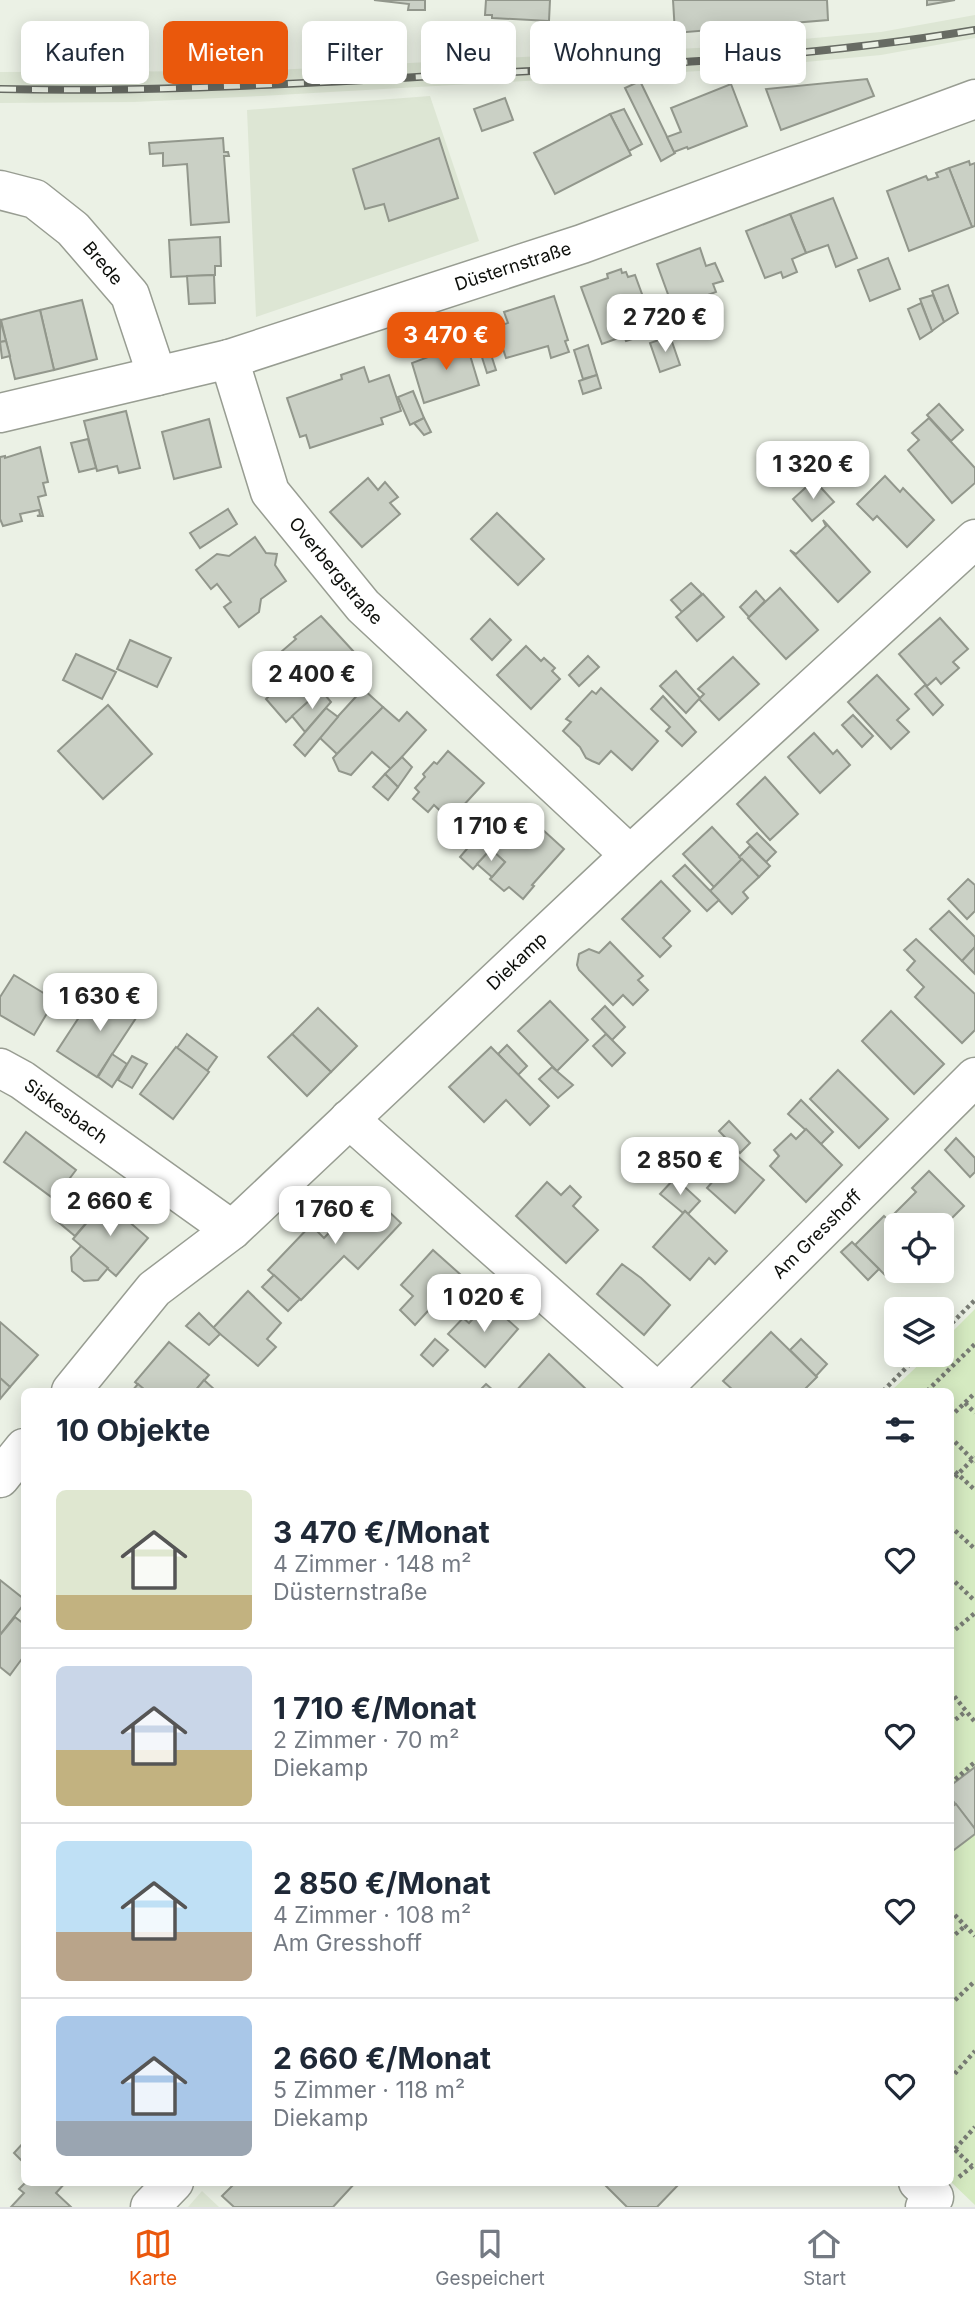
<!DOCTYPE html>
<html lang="de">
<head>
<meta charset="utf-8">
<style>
	body { margin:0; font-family:Inter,sans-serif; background:#f2f2f3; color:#1f2937; height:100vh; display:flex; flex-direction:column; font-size:26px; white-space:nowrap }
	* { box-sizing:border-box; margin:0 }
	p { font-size:23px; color:#747a83 }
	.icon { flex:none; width:38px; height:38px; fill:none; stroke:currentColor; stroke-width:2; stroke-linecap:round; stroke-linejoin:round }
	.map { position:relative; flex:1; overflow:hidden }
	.side { position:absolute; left:21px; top:1388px; width:933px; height:798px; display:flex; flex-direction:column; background:#fff; border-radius:10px; box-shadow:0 4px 18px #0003 }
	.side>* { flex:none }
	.hud { position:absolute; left:21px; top:21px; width:934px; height:63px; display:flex; gap:14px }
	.tools { position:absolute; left:884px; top:1213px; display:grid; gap:14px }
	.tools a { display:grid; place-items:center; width:70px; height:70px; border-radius:10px; background:#fff; box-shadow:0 4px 18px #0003; font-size:35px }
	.price { position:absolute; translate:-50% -60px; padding:0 16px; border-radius:14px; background:#fff; color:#222; font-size:23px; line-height:46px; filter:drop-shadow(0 2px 4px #0008) }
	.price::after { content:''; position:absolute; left:50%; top:42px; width:21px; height:16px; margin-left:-10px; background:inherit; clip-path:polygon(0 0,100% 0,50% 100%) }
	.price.active { background:#ea580c; color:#fff }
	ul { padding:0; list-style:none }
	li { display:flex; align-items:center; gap:21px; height:175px; padding:0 35px }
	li+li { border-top:2px solid #e0e1e3 }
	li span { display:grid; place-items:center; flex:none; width:196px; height:140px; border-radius:10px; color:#555 }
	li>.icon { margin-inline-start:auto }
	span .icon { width:84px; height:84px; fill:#fffc; stroke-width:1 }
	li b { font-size:30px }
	h2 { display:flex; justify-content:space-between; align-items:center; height:84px; padding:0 35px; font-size:30px }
	.chip { padding:0 24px; border-radius:10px; background:#fff; box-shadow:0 4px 18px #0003; font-size:24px; line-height:63px }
	.chip.active { background:#ea580c; color:#fff }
	.tab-bar { display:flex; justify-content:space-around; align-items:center; height:98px; border-top:2px solid #e0e1e3; background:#fff; font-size:19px; color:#747a83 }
	.tab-bar a { display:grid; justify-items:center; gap:4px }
	.tab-bar .active { color:#ea580c }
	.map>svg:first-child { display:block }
</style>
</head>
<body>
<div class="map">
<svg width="975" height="2207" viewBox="0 0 975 2207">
	<rect width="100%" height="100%" fill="#ebf1e5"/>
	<g fill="#dde6d4">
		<path d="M975,15V38L881,55L717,70L261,96L134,102L0,103V72L256,71L716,47L881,32Z"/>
		<path d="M430,96L479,241L256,317L247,110Z"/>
		<path d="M202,2191L219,2207H188Z"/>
	</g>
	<path fill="#d5eac1" d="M975,1309V2205L950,2181V1391H891L929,1355L942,1354V1342Z"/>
	<g fill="#cad0c5" stroke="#92978c" stroke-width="2">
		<path d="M374,0H425V10H408L409,4Z"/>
		<path d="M486,0H550L549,21L492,18V15H485Z"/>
		<path d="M673,0H827L828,20L675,33Z"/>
		<path d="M927,0H955L927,5Z"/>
		<path d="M66,23L96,26L93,48L64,45Z"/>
		<path d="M867,79L874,96L781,130L766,89Z"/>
		<path d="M640,81L675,153L661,161L625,88Z"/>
		<path d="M731,84L747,126L688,149L687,147L674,152L667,137L681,132L671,108Z"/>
		<path d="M505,98L513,120L482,131L474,109Z"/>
		<path d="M624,109L642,144L629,151L610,114Z"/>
		<path d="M610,114L631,155L555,194L534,153Z"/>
		<path d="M223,138L224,152H228L229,156H224L229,222L191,225L187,164L163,166V153L150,154L149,143Z"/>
		<path d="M439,138L458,198L389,221L384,204L365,209L353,169Z"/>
		<path d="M969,161L970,165L975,163V226L972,227L949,168Z"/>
		<path d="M949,168L972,227L909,251L887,191L926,176L928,180L938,177L936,173Z"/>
		<path d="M833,198L857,258L836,267L828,245L806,253L790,214Z"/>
		<path d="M790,214L806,253L792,259L797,272L783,278L781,272L765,278L746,231Z"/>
		<path d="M220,237L221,266H215V275L171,277L169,240Z"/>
		<path d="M700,248L706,266L715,263L723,281L713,284L716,292L673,308L657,264Z"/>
		<path d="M888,258L900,289L870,301L858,270Z"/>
		<path d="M621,269L622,273L626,272L628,277L635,275L650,316L643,319L648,334L626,341L624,336L602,344L581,287L608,278L607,274Z"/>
		<path d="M214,275L215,303L189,304L187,276Z"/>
		<path d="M948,285L958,313L944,322L932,291Z"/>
		<path d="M933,295L944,322L932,331L920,299Z"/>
		<path d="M554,296L568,340L565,341L569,352L551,358L548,346L506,358L496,327L508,323L504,312Z"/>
		<path d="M82,300L97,359L54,370L40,310Z"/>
		<path d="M921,303L932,331L920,339L908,309Z"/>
		<path d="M40,310L54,370L15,379L1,320Z"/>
		<path d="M0,319L6,341L0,342Z"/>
		<path d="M670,336L680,365L660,372L650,343Z"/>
		<path d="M461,339L466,342L479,385L424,403L412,363L444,351L446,344Z"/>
		<path d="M6,341L10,356L2,358L0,342Z"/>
		<path d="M488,345L496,370L487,373L479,348Z"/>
		<path d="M588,345L597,375L583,379L574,350Z"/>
		<path d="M364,367L369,382L389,375L401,411L381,418L383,424L310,448L306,435L300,437L287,398L342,379L341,375Z"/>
		<path d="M597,375L601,388L583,394L579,381Z"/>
		<path d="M413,391L424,418L410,425L398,397Z"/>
		<path d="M939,404L963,430L951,441L927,415Z"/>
		<path d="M126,411L140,468L119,473L117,466L97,471L84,421Z"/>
		<path d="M424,418L431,432L424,435L414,423Z"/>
		<path d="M929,418L975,468V483L952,503L908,450L919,440L912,433Z"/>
		<path d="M209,419L221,467L174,479L162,432Z"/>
		<path d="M88,439L96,468L79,472L71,443Z"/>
		<path d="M40,447L48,482L43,483L46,495L38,497L43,516H37L40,515L39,510L20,514L22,521L3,526L0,519V457L5,456V458Z"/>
		<path d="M885,476L900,492L903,488L934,520L907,547L877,516L873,520L857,504Z"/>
		<path d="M368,478L378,490L385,482L398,497L390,503L400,514L362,547L330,512Z"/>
		<path d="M814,480L834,502L812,521L793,499Z"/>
		<path d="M228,509L237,524L200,548L190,533Z"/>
		<path d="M497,513L544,559L518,585L471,539Z"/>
		<path d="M823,520L870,572L838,602L790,550L796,554L826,526Z"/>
		<path d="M255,537L266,553L277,554L275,565L286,581L261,599L259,612L239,627L224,607L231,602L217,584L211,589L196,570L217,554L229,556Z"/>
		<path d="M691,583L702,594L682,612L671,600Z"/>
		<path d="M780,588L818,630L786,659L748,618Z"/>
		<path d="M756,591L765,601L749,617L740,607Z"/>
		<path d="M703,594L724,617L697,641L676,617Z"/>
		<path d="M321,616L354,652L318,684L322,689L286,722L266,699L290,676L274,658L296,639L294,637Z"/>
		<path d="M940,618L968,649L953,662L959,668L941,684L936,678L927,686L899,654Z"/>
		<path d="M490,619L511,640L492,660L471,639Z"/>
		<path d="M130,640L171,658L157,687L117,669Z"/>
		<path d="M526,646L541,661L544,658L555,668L552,671L560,679L531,709L497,675Z"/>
		<path d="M76,654L116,672L102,699L63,680Z"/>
		<path d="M588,656L599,667L579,686L569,675Z"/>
		<path d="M733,657L759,684L719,720L699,699L704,694L698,689Z"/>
		<path d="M676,671L700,698L686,713L660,686Z"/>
		<path d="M877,675L909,709L897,720L909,732L891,749L848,702Z"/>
		<path d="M925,685L943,705L933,715L915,694Z"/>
		<path d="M601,688L658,741L632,770L611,751L599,764L592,761L586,758L580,747L563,731L571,722L566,719L592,691L596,694Z"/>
		<path d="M363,689L383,707L337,754L319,737Z"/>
		<path d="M321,690L331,702L305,732L292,716Z"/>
		<path d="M663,696L696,732L682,746L666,731L670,727L651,709Z"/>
		<path d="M108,705L152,754L103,799L58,751Z"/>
		<path d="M383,707L399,721L407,712L426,730L391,769L372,752L351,775L339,771L333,758Z"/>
		<path d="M326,708L338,717L305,756L294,745Z"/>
		<path d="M853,715L873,736L862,747L842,725Z"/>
		<path d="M814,733L833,754L837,750L850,765L820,793L788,757Z"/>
		<path d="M448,751L484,783L450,820L434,805L428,812L413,799L419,792L415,788L425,777L423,774L434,762L437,764Z"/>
		<path d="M402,757L412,767L398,787L385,774Z"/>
		<path d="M385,774L398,787L388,800L373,787Z"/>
		<path d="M765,777L798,814L770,840L737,804Z"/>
		<path d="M521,810L564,849L532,885L534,886L523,899L509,887L504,891L490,879L505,862L488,847Z"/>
		<path d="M712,827L742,859L714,887L683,854Z"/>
		<path d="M757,833L776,852L766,862L747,842Z"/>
		<path d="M478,836L491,849L473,869L460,857Z"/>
		<path d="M750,846L770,866L759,877L739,857Z"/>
		<path d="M491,849L505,862L492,877L477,864Z"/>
		<path d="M742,859L759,877L743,892L748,898L732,914L710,891Z"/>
		<path d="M685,865L719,900L707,911L673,876Z"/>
		<path d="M968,879L975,885V911L967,919L948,899Z"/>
		<path d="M661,881L690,911L663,938L671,946L660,957L622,919Z"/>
		<path d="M949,911L975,937V947L962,961L930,929Z"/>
		<path d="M916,939L975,994V1030L962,1043L915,997L924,987L907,970L915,961L904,950Z"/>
		<path d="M610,942L643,976L638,980L648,990L633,1005L623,995L613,1005L579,970L577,965L579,954L589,949L599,953Z"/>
		<path d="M975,947V974L962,961Z"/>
		<path d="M14,975L55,1000L34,1035L0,1015V997Z"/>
		<path d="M119,990L144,1006L97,1077L57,1051L87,1005L102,1016Z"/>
		<path d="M550,1001L588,1040L557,1071L518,1031Z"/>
		<path d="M605,1006L625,1027L612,1040L592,1019Z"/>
		<path d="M318,1008L357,1046L331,1072L292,1034Z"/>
		<path d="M891,1011L944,1064L914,1094L862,1041Z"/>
		<path d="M187,1034L217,1057L207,1071L177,1048Z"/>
		<path d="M292,1034L331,1072L307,1096L268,1057Z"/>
		<path d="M606,1034L625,1053L612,1066L593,1046Z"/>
		<path d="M507,1045L527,1066L518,1075L498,1054Z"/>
		<path d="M176,1047L209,1072L173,1119L140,1094Z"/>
		<path d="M491,1047L549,1106L530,1125L506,1100L484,1122L449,1087Z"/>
		<path d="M112,1054L127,1064L112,1087L98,1077Z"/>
		<path d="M132,1056L147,1064L132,1088L118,1080Z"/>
		<path d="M552,1067L573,1085L558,1098L539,1079Z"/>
		<path d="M838,1070L888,1119L859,1148L810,1099Z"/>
		<path d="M801,1100L833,1132L821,1144L788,1114Z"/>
		<path d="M729,1121L750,1143L740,1153L719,1131Z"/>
		<path d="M806,1129L842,1165L806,1202L770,1166L779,1156L774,1150L791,1134L796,1139Z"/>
		<path d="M26,1132L76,1170L54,1199L4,1162Z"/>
		<path d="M956,1138L975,1158V1172L970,1177L945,1150Z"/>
		<path d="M736,1155L764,1180L735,1213L707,1188Z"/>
		<path d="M929,1171L964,1206L942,1228V1225H896V1227L888,1220L916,1192L912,1188Z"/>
		<path d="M675,1178L700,1201L688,1214L685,1211L683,1213L660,1194Z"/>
		<path d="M547,1182L561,1195L570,1186L581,1197L573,1206L598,1230L566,1263L516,1216Z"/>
		<path d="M83,1185L104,1203L75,1236L57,1221Z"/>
		<path d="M368,1192L401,1223L358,1269L344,1256L301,1300L268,1270L311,1225L324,1238Z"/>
		<path d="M105,1201L148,1238L116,1276L73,1239Z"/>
		<path d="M685,1211L727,1251L715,1264L709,1258L690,1280L653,1247Z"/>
		<path d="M884,1216L896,1227V1270L888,1278L855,1245Z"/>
		<path d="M852,1242L879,1269L868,1280L841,1252Z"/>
		<path d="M81,1246L108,1268L98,1280L84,1281L72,1271L71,1257Z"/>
		<path d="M433,1250L461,1275L415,1325L400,1310L413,1296L401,1285Z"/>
		<path d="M622,1264L641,1278L670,1305L644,1335L597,1294Z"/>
		<path d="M274,1275L300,1299L288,1311L262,1287Z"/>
		<path d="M458,1279L467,1287L447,1308L438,1300Z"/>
		<path d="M248,1291L281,1323L267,1339L276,1347L258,1366L213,1328Z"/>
		<path d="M488,1302L518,1329L485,1367L448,1334L463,1318L469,1323Z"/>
		<path d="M199,1313L220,1334L209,1345L186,1326Z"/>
		<path d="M0,1322L38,1355L10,1387L0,1378Z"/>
		<path d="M771,1332L817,1377L803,1391H734L723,1381Z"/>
		<path d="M435,1339L448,1350L433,1366L421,1355Z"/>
		<path d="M801,1339L827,1364L816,1376L790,1350Z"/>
		<path d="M169,1342L209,1375L195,1391H146L135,1382Z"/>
		<path d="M549,1354L588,1391H516Z"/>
		<path d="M0,1378L10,1387L0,1399Z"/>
		<path d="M204,1380L215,1390L214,1391H195Z"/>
		<path d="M138,1384L146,1391H132Z"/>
		<path d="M486,1384L494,1391H479Z"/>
		<path d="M0,1580L24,1599V1604L0,1635Z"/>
		<path d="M15,1617L24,1624V1656L10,1675L0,1667V1635Z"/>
		<path d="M975,1767V1829L950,1797V1786Z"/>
		<path d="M956,1804L975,1829V1834L950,1853V1808Z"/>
		<path d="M24,2142V2163L14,2153Z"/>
		<path d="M26,2182H66L56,2193L71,2207H11L24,2193L19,2189Z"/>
		<path d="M236,2182H356L333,2207H234L222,2196Z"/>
		<path d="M602,2182H681L657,2207H627Z"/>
	</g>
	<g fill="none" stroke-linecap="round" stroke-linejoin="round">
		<g stroke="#989d92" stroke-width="41">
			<g id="minor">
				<path id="s1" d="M0,190L35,199L73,229L130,295L157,376"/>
				<path id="s2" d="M229,359L270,492L363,606L630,855"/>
				<path id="s3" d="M0,413L229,359L582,244L975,99"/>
				<path id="s4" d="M0,1068L22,1080L232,1230"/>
				<path d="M349,1119L656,1391"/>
				<path id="s5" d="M71,1391L154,1289L232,1230L630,855L975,539"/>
				<path id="s6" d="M660,1391L975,1077"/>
				<path d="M0,1478L24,1448"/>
				<path d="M918,2182L934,2197L925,2207"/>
				<path d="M150,2207L174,2182"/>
			</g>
		</g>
		<g stroke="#787c74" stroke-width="4.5" stroke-dasharray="3.5 3.5" stroke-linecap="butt">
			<path d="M942,1333L975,1300"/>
			<path d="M883,1391L920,1354"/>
			<path d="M927,1391L975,1344"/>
			<path d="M965,1403L975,1413"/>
			<path d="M950,1417L975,1393"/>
			<path d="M950,1437L975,1462"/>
			<path d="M950,1467L975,1490"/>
			<path d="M950,1482L975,1457"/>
			<path d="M950,1526L975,1549"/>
			<path d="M950,1577L975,1601"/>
			<path d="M950,1634L975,1613"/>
			<path d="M950,1691L975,1722"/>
			<path d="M950,1724L966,1711"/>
			<path d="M950,1784L975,1762"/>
			<path d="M950,1910L975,1936"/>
			<path d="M950,1939L965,1926"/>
			<path d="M950,2005L975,1981"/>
			<path d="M950,2079L975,2051"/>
			<path d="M950,2145L972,2166"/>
			<path d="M955,2149L975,2127"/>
			<path d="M959,2177L975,2164"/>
		</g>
		<use href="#minor" stroke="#fff" stroke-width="38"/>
		<g stroke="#676b63" stroke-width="8">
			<path id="rail" d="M0,89C159,93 317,82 475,74C643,65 809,58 975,30"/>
		</g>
		<use href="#rail" stroke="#ebf1e5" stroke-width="5" stroke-dasharray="16" stroke-linecap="butt"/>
	</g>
	<g text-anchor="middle" stroke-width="5" stroke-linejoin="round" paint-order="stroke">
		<g font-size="18" fill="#0d0f0b" stroke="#ebf1e5">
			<text dy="6" stroke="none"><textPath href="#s1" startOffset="130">Brede</textPath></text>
			<text dy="6" stroke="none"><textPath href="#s3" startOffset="534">Düsternstraße</textPath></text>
			<text dy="6" stroke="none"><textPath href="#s2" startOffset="242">Overbergstraße</textPath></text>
			<text dy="6" stroke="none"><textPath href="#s5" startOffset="621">Diekamp</textPath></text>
			<text dy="6" stroke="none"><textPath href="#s4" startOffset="79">Siskesbach</textPath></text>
			<text dy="6" stroke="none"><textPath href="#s6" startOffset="222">Am Gresshoff</textPath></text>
		</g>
	</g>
</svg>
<div class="tools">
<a><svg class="icon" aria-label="locate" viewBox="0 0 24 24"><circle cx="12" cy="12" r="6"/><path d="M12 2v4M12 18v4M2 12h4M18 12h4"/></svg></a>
<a><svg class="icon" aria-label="layers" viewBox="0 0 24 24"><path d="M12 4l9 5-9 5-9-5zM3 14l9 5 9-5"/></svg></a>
</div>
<b class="price" style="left:665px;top:354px">2 720 €</b>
<b class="price active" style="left:446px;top:372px">3 470 €</b>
<b class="price" style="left:813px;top:501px">1 320 €</b>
<b class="price" style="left:312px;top:711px">2 400 €</b>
<b class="price" style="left:491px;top:863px">1 710 €</b>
<b class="price" style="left:100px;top:1033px">1 630 €</b>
<b class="price" style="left:680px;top:1197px">2 850 €</b>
<b class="price" style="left:110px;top:1238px">2 660 €</b>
<b class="price" style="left:335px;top:1246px">1 760 €</b>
<b class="price" style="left:484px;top:1334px">1 020 €</b>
<div class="hud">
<a class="chip">Kaufen</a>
<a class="chip active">Mieten</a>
<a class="chip">Filter</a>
<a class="chip">Neu</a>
<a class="chip">Wohnung</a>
<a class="chip">Haus</a>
</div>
<section class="side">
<h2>10 Objekte<svg class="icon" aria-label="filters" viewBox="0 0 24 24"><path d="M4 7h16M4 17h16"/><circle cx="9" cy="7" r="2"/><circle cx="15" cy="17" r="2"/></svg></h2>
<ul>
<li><span style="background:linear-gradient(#dfe7d0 75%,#c2b280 0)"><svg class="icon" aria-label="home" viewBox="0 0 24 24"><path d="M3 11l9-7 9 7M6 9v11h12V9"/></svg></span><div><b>3 470 €/Monat</b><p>4 Zimmer · 148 m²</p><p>Düsternstraße</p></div><svg class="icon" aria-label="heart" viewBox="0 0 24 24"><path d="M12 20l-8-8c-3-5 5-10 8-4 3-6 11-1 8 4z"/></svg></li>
<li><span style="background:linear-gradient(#c9d6e8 60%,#c2b280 0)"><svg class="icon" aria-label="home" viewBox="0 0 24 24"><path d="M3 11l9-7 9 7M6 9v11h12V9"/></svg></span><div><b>1 710 €/Monat</b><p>2 Zimmer · 70 m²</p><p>Diekamp</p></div><svg class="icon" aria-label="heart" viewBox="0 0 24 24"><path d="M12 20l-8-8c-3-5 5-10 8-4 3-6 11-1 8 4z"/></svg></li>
<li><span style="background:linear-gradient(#bfe0f5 65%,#b9a48a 0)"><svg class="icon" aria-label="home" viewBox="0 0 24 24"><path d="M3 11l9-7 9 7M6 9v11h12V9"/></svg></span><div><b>2 850 €/Monat</b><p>4 Zimmer · 108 m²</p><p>Am Gresshoff</p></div><svg class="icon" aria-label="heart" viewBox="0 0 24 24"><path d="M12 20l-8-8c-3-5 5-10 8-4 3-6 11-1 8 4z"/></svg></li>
<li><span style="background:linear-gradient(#a9c7e8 75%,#9aa5b1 0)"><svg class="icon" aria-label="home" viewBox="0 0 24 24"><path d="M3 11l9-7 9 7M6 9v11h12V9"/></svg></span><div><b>2 660 €/Monat</b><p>5 Zimmer · 118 m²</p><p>Diekamp</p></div><svg class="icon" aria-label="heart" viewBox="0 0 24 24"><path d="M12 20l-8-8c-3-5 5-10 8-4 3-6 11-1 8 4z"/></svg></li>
</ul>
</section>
</div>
<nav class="tab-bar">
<a class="active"><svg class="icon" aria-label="map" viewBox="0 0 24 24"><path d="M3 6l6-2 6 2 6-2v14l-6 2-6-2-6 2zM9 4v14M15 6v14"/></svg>Karte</a>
<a><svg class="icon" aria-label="saved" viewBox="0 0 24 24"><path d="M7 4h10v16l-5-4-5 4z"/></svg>Gespeichert</a>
<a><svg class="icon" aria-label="home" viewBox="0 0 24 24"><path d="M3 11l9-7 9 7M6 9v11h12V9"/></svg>Start</a>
</nav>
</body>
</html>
